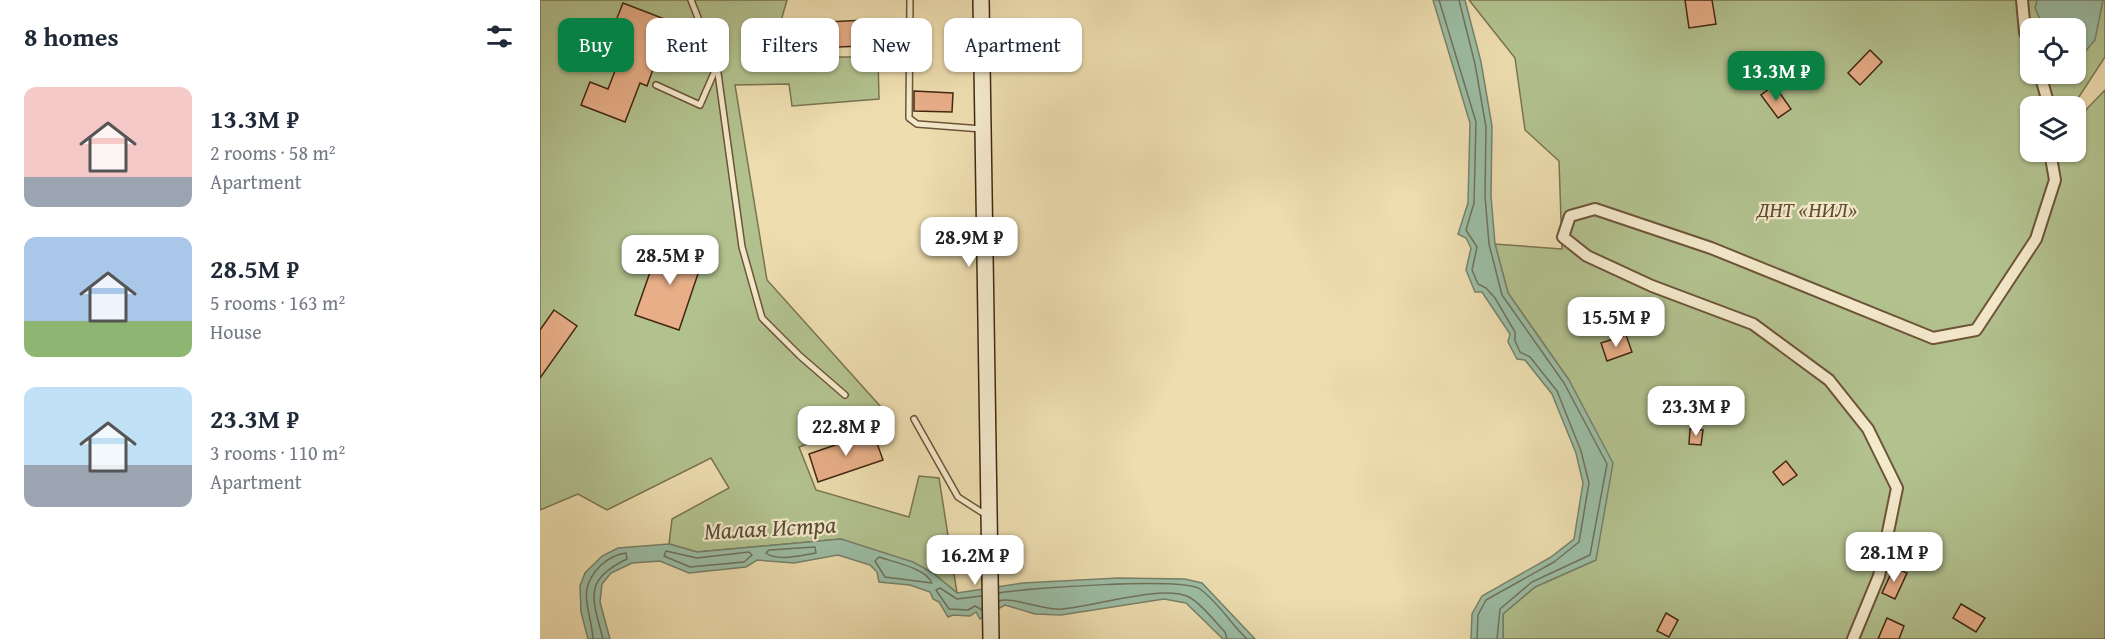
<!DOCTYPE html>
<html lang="en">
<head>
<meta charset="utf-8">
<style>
	body { margin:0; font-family:"Gentium Book Plus",serif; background:#f6f6f7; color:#1f2937; height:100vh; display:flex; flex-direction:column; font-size:22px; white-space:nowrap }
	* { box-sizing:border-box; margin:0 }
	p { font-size:20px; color:#747a83 }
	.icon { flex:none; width:33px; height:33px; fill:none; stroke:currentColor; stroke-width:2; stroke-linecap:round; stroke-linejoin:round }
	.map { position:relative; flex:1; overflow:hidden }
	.side { display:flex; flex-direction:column; background:#fff; width:540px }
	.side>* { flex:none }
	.guide { position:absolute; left:18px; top:18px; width:570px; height:54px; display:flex; gap:12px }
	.tools { position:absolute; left:1480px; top:18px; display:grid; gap:12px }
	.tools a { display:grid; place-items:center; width:66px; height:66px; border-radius:12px; background:#fff; box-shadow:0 2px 4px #0004; font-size:30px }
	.price { position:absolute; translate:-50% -51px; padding:0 14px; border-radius:12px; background:#fff; color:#222; font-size:20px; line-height:39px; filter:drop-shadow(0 2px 3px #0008) }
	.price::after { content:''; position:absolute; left:50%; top:36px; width:18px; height:14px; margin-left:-9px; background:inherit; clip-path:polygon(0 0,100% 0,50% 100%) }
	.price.active { background:#0b8043; color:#fff }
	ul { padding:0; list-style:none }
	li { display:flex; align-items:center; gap:18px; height:150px; padding:0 24px }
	li span { display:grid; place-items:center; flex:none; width:168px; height:120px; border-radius:12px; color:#555 }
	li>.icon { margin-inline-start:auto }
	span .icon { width:72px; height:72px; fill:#fffc; stroke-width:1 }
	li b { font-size:26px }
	h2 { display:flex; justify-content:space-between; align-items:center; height:72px; padding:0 24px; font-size:26px }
	.tag { padding:0 21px; border-radius:12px; background:#fff; box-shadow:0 2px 4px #0004; font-size:21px; line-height:54px }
	.tag.active { background:#0b8043; color:#fff }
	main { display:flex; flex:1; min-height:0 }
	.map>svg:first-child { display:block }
</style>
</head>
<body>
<main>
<section class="side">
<h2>8 homes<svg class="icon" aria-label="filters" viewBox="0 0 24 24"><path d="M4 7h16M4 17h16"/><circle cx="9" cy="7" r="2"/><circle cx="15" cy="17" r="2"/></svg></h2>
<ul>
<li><span style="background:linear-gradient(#f6c9c9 75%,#9aa5b1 0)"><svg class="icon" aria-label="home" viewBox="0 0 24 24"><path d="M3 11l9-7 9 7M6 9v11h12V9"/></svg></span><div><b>13.3M ₽</b><p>2 rooms · 58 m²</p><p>Apartment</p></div></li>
<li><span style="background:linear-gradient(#a9c7e8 70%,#8fb573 0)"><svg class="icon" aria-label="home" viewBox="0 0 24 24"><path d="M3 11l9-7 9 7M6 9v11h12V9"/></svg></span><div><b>28.5M ₽</b><p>5 rooms · 163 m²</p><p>House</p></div></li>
<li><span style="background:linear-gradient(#bfe0f5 65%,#9aa5b1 0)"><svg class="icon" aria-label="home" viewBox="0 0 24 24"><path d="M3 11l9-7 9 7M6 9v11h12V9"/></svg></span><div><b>23.3M ₽</b><p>3 rooms · 110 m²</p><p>Apartment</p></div></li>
</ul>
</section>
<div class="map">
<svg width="1565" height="639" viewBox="0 0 1565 639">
	<rect width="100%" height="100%" fill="#edddaf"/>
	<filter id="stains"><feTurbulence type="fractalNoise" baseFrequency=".00333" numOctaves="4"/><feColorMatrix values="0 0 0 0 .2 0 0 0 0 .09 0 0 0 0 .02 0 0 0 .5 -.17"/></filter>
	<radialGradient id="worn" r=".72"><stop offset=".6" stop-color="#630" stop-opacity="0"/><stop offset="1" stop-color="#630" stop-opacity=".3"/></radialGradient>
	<g fill="#b2c28f" stroke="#7a7450" stroke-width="1.5" fill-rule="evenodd">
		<path d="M0,0H247L241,21L246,57H338L339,99L252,106L249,84L195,85L227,280L349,416L259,447L276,490L369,517L379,476L399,478L417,593L393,573L301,539L157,552L129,544L132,519L189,488L171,458L67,510L38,494L0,510Z"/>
		<path d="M929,0H1565V57L1533,106H1491V152H1536V120L1565,90V639H963V614L995,587L1056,560L1029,380L968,293L955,244L1022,249L1019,161L985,130L975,58ZM1491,28H1536V74H1491Z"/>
	</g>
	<g fill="#9bbda5" stroke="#78816a" stroke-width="1.5">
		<path d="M893,0H925L941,62L952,126L951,196L955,244L968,293L1029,380L1073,463L1056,560L995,587L963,614V639H931L932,614L942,596L1011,557L1034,539L1043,483L1036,453L1012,394L985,360L977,359L968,342L970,334L942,292H935L926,270L931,248L926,238L918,234L928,203L930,123Z"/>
		<path d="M1497,0H1563L1555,40L1543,54H1536V28H1504L1495,8Z"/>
		<path d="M301,539L373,562L393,573L417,593L483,583L578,578L645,579L662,583L715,639H683L646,603L624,599L521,615L495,614L465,605L440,619L436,612L430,616L413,615L408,617L399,602L393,599L390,592L370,585L339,582L337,572L330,565L298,555L254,563L217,560L206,567L149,573L120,561L92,563L71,573L62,584L60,602L70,639H48L41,612L40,586L45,573L62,556L78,548L129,544L157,552Z"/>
	</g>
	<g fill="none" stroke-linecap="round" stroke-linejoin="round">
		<g stroke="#6f725b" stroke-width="1.5">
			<path d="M899,0L936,122L934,203L926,230L937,247L932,270L938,284L946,288L955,298L975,332V341L980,352L990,357L1017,391L1041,451L1049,483L1039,542L1014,562L946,600L938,615L937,639"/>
			<path d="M919,0L935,64L946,127L945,196L949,244L962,295L1024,383L1067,464L1050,555L992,582L960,609L957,639"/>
			<path d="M275,547L276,553C262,555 238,562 226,553L229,550Z"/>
			<path d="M126,551L157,558L209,552L212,555L204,562L150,567L124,556Z"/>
			<path d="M339,557C353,562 386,568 392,583L345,577L335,561Z"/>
			<path d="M459,593C487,588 643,577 660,589C678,602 691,624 707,639"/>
			<path d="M441,596L417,599L400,588L396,590L409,609L428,610L435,606L442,610"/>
			<path d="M459,601C471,596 505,611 522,609C553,607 622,584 649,597C662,604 675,622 685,632L687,639"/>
			<path d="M53,639C51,608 35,591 61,565C68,559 77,554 86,553L87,559C43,580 52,597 63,639"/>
		</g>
	</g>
	<g fill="#e7ae88" stroke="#432711" stroke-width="1.5">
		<path d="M1145,0H1172L1176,24L1149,28Z"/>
		<path d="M83,3L127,20L112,59L116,61L107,86L100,83L85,122L41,105L50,82L68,89L89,35L73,28Z"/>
		<path d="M345,19L346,45L249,49L248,24Z"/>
		<path d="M1330,50L1342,62L1320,85L1308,73Z"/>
		<path d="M1234,85L1251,109L1238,118L1221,95Z"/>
		<path d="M374,91L413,93L412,112L374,111Z"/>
		<path d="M121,241L164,256L139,330L95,315Z"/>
		<path d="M14,310L37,326L0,378V330Z"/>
		<path d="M1086,335L1092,352L1067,361L1061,343Z"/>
		<path d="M1150,429L1163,430L1161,445L1149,444Z"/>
		<path d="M333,432L343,460L278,482L269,454Z"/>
		<path d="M1246,461L1257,475L1243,485L1233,472Z"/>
		<path d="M1354,567L1367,573L1355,599L1342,593Z"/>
		<path d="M1421,604L1445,618L1436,632L1413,618Z"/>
		<path d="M1126,613L1138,620L1129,637L1117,631Z"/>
		<path d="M1347,618L1364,626L1359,639H1338Z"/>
	</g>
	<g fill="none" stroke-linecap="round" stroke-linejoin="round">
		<g stroke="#6e5438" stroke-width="8">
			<g id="service">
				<path d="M151,0L177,66L202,247L222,318L260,356L305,395"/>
				<path d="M370,0L369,118L377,124L442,129"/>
				<path d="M116,85L160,105L177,66"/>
				<path d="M374,419L418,497L446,515"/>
			</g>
		</g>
		<g stroke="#6e5438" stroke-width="14">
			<g id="minor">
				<path d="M1482,0L1485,32L1491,48"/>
				<path d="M1500,74L1509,106"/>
				<path d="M1313,639L1339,576L1357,488L1328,429L1289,380L1213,324L1112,286L1047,256L1023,237L1030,216L1055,209L1171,248L1393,338L1436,330L1496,239L1515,180L1510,152"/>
			</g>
		</g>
		<g stroke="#432711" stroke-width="18">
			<path id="secondary" d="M441,0L451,639"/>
		</g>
		<use href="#service" stroke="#f3e9cb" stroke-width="5"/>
		<use href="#minor" stroke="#f3e9cb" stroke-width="10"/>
		<use href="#secondary" stroke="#f3e9cb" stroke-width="15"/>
	</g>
	<g text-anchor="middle" stroke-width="4.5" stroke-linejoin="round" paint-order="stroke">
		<g font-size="22" font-style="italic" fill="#5f4e30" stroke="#f3e9cb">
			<text x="1267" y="217">ДНТ «НИЛ»</text>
		</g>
		<g font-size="24" font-style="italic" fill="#594c36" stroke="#f3e9cb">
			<text transform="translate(230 528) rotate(-3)" y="8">Малая Истра</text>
		</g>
	</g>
	<rect width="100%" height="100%" filter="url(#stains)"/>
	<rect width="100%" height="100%" fill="url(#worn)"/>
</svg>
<div class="tools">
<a><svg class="icon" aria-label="locate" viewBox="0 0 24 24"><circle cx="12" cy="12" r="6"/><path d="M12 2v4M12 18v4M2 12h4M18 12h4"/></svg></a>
<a><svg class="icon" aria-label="layers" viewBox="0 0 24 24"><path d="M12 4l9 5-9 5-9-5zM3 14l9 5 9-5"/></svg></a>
</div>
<b class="price active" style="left:1236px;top:102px">13.3M ₽</b>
<b class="price" style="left:429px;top:268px">28.9M ₽</b>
<b class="price" style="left:130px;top:286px">28.5M ₽</b>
<b class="price" style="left:1076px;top:348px">15.5M ₽</b>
<b class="price" style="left:1156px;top:437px">23.3M ₽</b>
<b class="price" style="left:306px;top:457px">22.8M ₽</b>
<b class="price" style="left:1354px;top:583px">28.1M ₽</b>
<b class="price" style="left:435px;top:586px">16.2M ₽</b>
<div class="guide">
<a class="tag active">Buy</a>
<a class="tag">Rent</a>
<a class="tag">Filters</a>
<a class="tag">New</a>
<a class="tag">Apartment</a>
</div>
</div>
</main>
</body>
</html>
